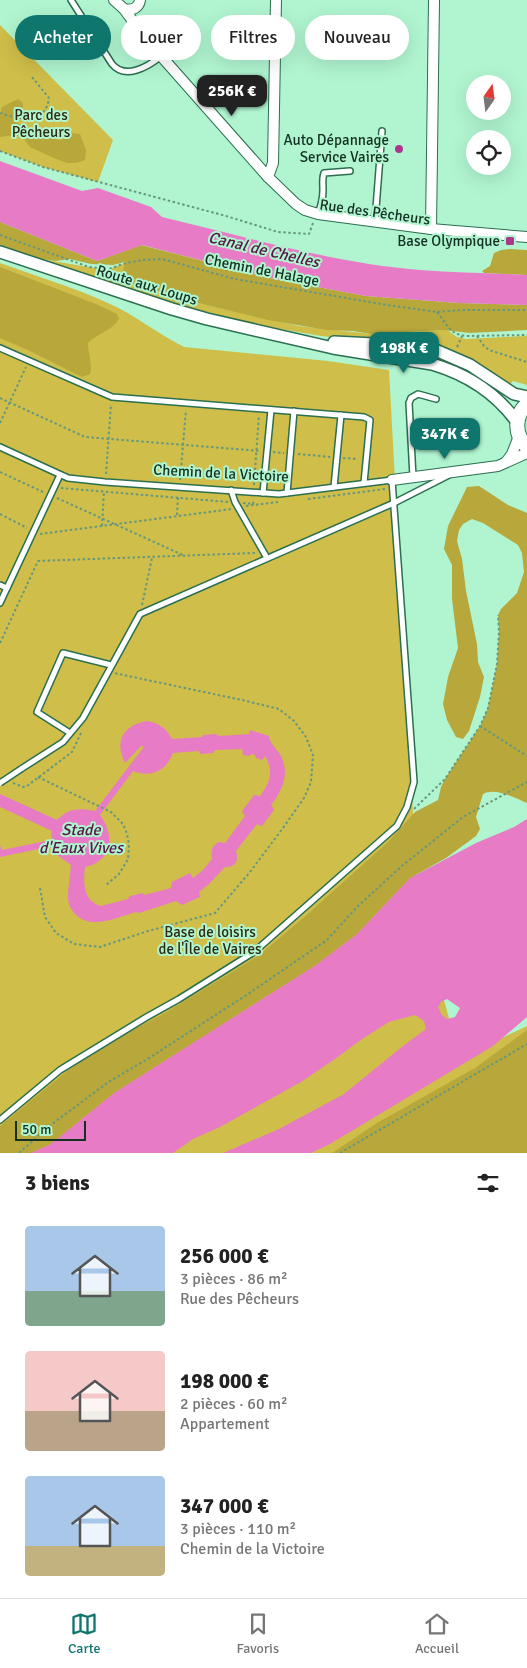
<!DOCTYPE html>
<html lang="fr">
<head>
<meta charset="utf-8">
<style>
	body { margin:0; font-family:Signika,sans-serif; background:#f2f2f2; color:#222; height:100vh; display:flex; flex-direction:column; font-size:19px; white-space:nowrap }
	* { box-sizing:border-box; margin:0 }
	p { font-size:16px; color:#767676 }
	.icon { flex:none; width:28px; height:28px; fill:none; stroke:currentColor; stroke-width:2; stroke-linecap:round; stroke-linejoin:round }
	.map { position:relative; height:1153px; overflow:hidden }
	.sheet { display:flex; flex-direction:column; background:#fff; flex:1 }
	.sheet>* { flex:none }
	.guide { position:absolute; left:15px; top:15px; width:498px; height:45px; display:flex; gap:10px }
	.needle { width:32px; rotate:14deg }
	.fabs { position:absolute; left:466px; top:75px; display:grid; gap:10px }
	.fabs a { display:grid; place-items:center; width:45px; height:45px; border-radius:50%; background:#fff; box-shadow:0 5px 20px #0002; font-size:25px }
	.scale { position:absolute; left:15px; bottom:12px; width:71px; box-sizing:border-box; padding-left:5px; border:2px solid #143022; border-top:0; font-size:14px; line-height:18px; white-space:nowrap; color:#143022; -webkit-text-stroke:4px #b0f5d0; paint-order:stroke }
	.price { position:absolute; translate:-50% -42px; padding:0 11px; border-radius:10px; background:#0f766e; color:#fff; font-size:16px; line-height:32px; filter:drop-shadow(0 1px 2px #0008) }
	.price::after { content:''; position:absolute; left:50%; top:30px; width:15px; height:11px; margin-left:-8px; background:inherit; clip-path:polygon(0 0,100% 0,50% 100%) }
	.price.active { background:#222; color:#fff }
	ul { padding:0; list-style:none }
	li { display:flex; align-items:center; gap:15px; height:125px; padding:0 25px }
	li span { display:grid; place-items:center; flex:none; width:140px; height:100px; border-radius:5px; color:#555 }
	li>.icon { margin-inline-start:auto }
	span .icon { width:60px; height:60px; fill:#fffc; stroke-width:1 }
	li b { font-size:21px }
	h2 { display:flex; justify-content:space-between; align-items:center; height:60px; padding:0 25px; font-size:21px }
	.tag { padding:0 18px; border-radius:22px; background:#fff; box-shadow:0 5px 20px #0002; font-size:18px; line-height:45px }
	.tag.active { background:#0f766e; color:#fff }
	.tabs { display:flex; justify-content:space-around; align-items:center; height:70px; border-top:1px solid #e0e0e0; background:#fff; font-size:14px; color:#767676 }
	.tabs a { display:grid; justify-items:center; gap:2px }
	.tabs .active { color:#0f766e }
	.map>svg:first-child { display:block }
</style>
</head>
<body>
<div class="map">
<svg width="527" height="1153" viewBox="0 0 527 1153">
	<rect width="100%" height="100%" fill="#b0f5d0"/>
	<g fill="#cfbe49">
		<path d="M0,25L113,140L98,182L43,167L0,151Z"/>
		<path d="M41,259L100,269H109L126,263L130,283L194,302L299,326L371,334L443,330H447L457,337L466,339L527,336V385L513,381L508,387L463,356L368,341L321,336L263,326L187,307Z"/>
		<path d="M0,263C36,276 73,287 108,303C135,315 158,334 184,347L328,361L389,370L418,906L460,1058L527,1026V1153H0Z"/>
	</g>
	<g fill="#b8a73a">
		<path d="M18,99L23,103V108L17,112L14,120C23,129 37,127 49,130L54,139L61,140L72,133L80,134L86,150L85,160L76,163H67L54,158L30,147L22,136H8L0,137V115L2,107Z"/>
		<path d="M0,222L97,261L141,245L274,279L366,296L459,303L527,305V330L470,333L443,330L371,334L353,331L327,330L268,320L194,302L130,283L122,276L125,262L113,265L91,264L70,259L56,261L41,259L0,245Z"/>
		<path d="M510,249L527,250V275L484,273L482,271L490,266L494,253L501,250Z"/>
		<path d="M0,267L96,304L117,314L119,319C112,331 97,333 88,343C88,354 93,364 90,374L82,377L30,351L0,338Z"/>
		<path d="M479,486L508,505L527,513V803C515,798 495,787 483,794L476,817L480,829L476,836L446,858L410,878L357,934L316,965L114,1093L51,1144L31,1153H0V1126L67,1071L112,1041L165,1013L258,956L309,913L389,841L415,812L438,800L441,787L445,779L480,726L488,708L497,664L499,632L498,615L501,609L517,593L524,572L522,553L518,545L483,523L472,519L463,524L459,530L457,541L462,559L466,591L477,644L478,662L484,677L480,697L469,731L463,739L456,737L447,720L443,704L448,677L458,648L452,599V565L444,549L448,526L467,487Z"/>
		<path d="M527,1030V1153H332L377,1123L475,1068Z"/>
	</g>
	<g fill="#e87bc5" fill-rule="evenodd">
		<path d="M0,161L82,191L98,188L151,207L162,217C247,237 333,263 420,270C456,273 491,273 527,275V305L459,303L366,296L274,279L142,245L97,261L0,222Z"/>
		<path d="M147,721C159,723 166,728 172,739L202,737L203,735L216,734L219,736L249,734L250,730L269,736C270,744 275,747 279,753C291,772 283,789 271,805L274,810L262,826L257,824L236,851C239,861 235,868 225,867L209,884L199,892L200,897L182,905L176,901L139,913L136,912C118,917 92,930 76,915C71,910 68,904 68,897C68,887 70,876 71,865L57,855L53,846L0,857V846L2,850L51,840L52,831L0,807V794L57,820C68,808 80,808 95,811L143,748V746H141L125,763C114,742 123,725 147,721ZM242,749L243,755L249,756L252,754L255,755L256,758L262,760L265,756C274,772 270,782 260,796L254,795L242,811L245,816L225,843L219,842C211,846 211,852 212,859L203,870L193,878L190,873L172,882L171,888L144,895L143,893L130,896L128,899L101,906C83,901 83,882 85,867C113,861 115,835 100,815L133,771C151,778 166,771 173,753L199,751L200,754L213,753L215,750Z"/>
		<path d="M527,819V1017L493,1046L330,1144L311,1153H223L279,1129L344,1094L403,1046L426,1029L424,1021L415,1015L389,1022L362,1039L335,1059L301,1082L220,1127L193,1139L173,1153H31L51,1144L114,1093L316,965L357,934L410,878L476,843L514,827ZM447,999L460,1008L455,1017L447,1019L441,1014L438,1007L441,1002Z"/>
	</g>
	<g fill="none" stroke-linecap="round" stroke-linejoin="round">
		<g stroke="#2b6f50" stroke-width="8">
			<g id="service">
				<path d="M71,0L112,64C125,80 148,67 161,56"/>
				<path d="M318,214C321,206 323,198 323,190C323,184 322,179 324,173L350,171"/>
				<path d="M375,221L382,131"/>
				<path d="M0,348L112,397L364,417L370,420L364,483"/>
				<path d="M0,447L68,478L105,482L279,494L392,480L414,782L407,807L397,826L254,952L179,999L145,1018L60,1070L0,1120"/>
				<path d="M413,477L409,403L411,398L418,394L436,399"/>
				<path d="M334,487L341,415"/>
				<path d="M231,490L235,502L267,558"/>
				<path d="M263,493L271,410"/>
				<path d="M287,493L294,411"/>
				<path d="M0,585L7,588"/>
				<path d="M0,603L60,475"/>
				<path d="M70,733L37,712L63,653L111,665"/>
				<path d="M21,769L63,742L83,718L140,614L394,503L449,475"/>
			</g>
		</g>
		<g stroke="#2b6f50" stroke-width="12">
			<g id="minor">
				<path d="M114,0L124,9L146,39L268,177L296,204L305,210L318,214L431,229L527,237"/>
				<path d="M124,9C132,11 139,8 140,0"/>
				<path d="M268,177L273,163L276,0"/>
				<path d="M431,229L434,0"/>
				<path d="M506,462L512,454L519,436"/>
				<path d="M392,480L498,466L527,453"/>
			</g>
		</g>
		<g stroke="#2b6f50" stroke-width="14">
			<g id="tertiary">
				<path d="M0,252L172,309L207,319L333,348L432,364C466,374 496,393 517,422"/>
				<path d="M334,342L414,346L433,349L470,365L514,394L527,397"/>
			</g>
		</g>
		<g stroke="#2b6f50" stroke-width="16">
			<path id="secondary" d="M527,404C514,416 514,435 527,447"/>
		</g>
		<g stroke="#66987e" stroke-width="2" stroke-dasharray="2.5 2.5" stroke-linecap="butt">
			<path d="M0,113C19,120 46,124 49,98L32,77"/>
			<path d="M0,151L43,167L226,216L278,232L309,234L313,223"/>
			<path d="M0,235L89,267L109,269L126,263L143,260L162,259L235,279L387,305L437,312L462,310H527"/>
			<path d="M437,312C447,324 449,334 466,336L527,335"/>
			<path d="M477,336L484,346L489,350L527,362"/>
			<path d="M457,347L462,336"/>
			<path d="M0,398L85,437L261,451"/>
			<path d="M0,423L26,367"/>
			<path d="M273,452L284,453"/>
			<path d="M298,454L331,457"/>
			<path d="M343,458L358,459"/>
			<path d="M0,472L43,492"/>
			<path d="M106,474L111,404"/>
			<path d="M180,480L186,410"/>
			<path d="M254,485L259,415"/>
			<path d="M61,488L228,502"/>
			<path d="M57,498L185,556"/>
			<path d="M308,499L385,489"/>
			<path d="M243,503L253,504L254,499"/>
			<path d="M246,506L278,502"/>
			<path d="M0,514L27,528"/>
			<path d="M177,515L178,497"/>
			<path d="M102,526L104,492"/>
			<path d="M40,534L232,509"/>
			<path d="M142,605L152,558"/>
			<path d="M0,643L38,561L255,553"/>
			<path d="M480,726L527,756"/>
			<path d="M38,777L111,812L123,824L127,834L129,845L128,859L119,874L106,885"/>
			<path d="M13,783L23,787L27,786L72,752L81,733"/>
			<path d="M414,809L445,779L480,726L488,708L497,664L499,632L498,615"/>
			<path d="M40,888L45,917L56,933L74,944L100,947L148,931L215,913L250,872L283,828L304,798L311,782L313,755L306,737L294,721L279,709L242,700L114,673"/>
			<path d="M19,1153L52,1124L110,1081L146,1060L248,994L327,940L357,907L403,865L463,817L527,782"/>
			<path d="M340,1153L527,1044"/>
		</g>
		<use href="#service" stroke="#fff" stroke-width="5"/>
		<use href="#minor" stroke="#fff" stroke-width="10"/>
		<use href="#tertiary" stroke="#fff" stroke-width="11"/>
		<use href="#secondary" stroke="#fff" stroke-width="14"/>
		<g stroke="#2b6f50" stroke-width="8" stroke-linecap="butt">
			<path id="service-bridge" d="M0,783L21,769"/>
		</g>
		<use href="#service-bridge" stroke="#fff" stroke-width="5"/>
	</g>
	<g fill="#ad368d" stroke="#b0f5d0" stroke-width="2">
		<circle cx="399" cy="149" r="5"/>
		<rect x="505" y="236" width="10" height="10" rx="2.5"/>
	</g>
	<g text-anchor="middle" stroke-width="4" stroke-linejoin="round" paint-order="stroke">
		<g font-size="15" fill="#2e2a13" stroke="#b0f5d0">
			<text x="41" y="120">Parc des<tspan x="41" dy="17">Pêcheurs</tspan></text>
			<text x="210" y="937">Base de loisirs<tspan x="210" dy="17">de l'Île de Vaires</tspan></text>
		</g>
		<g font-size="15" fill="#143022" stroke="#b0f5d0" text-anchor="end">
			<text x="389" y="145">Auto Dépannage<tspan x="389" dy="17">Service Vaires</tspan></text>
			<text x="500" y="246">Base Olympique</text>
		</g>
		<g font-size="15" fill="#143022" stroke="#b0f5d0">
			<text transform="translate(375 212) rotate(8)" y="5">Rue des Pêcheurs</text>
			<text transform="translate(262 270) rotate(11)" y="5">Chemin de Halage</text>
			<text transform="translate(147 285) rotate(17)" y="5">Route aux Loups</text>
			<text transform="translate(221 473) rotate(3)" y="5">Chemin de la Victoire</text>
		</g>
		<g font-size="16" font-style="italic" fill="#5a1647" stroke="#b0f5d0">
			<text transform="translate(264 249) rotate(13)" y="6">Canal de Chelles</text>
			<text x="81" y="835">Stade<tspan x="81" dy="18">d'Eaux Vives</tspan></text>
		</g>
	</g>
</svg>
<div class="fabs">
<a><svg class="needle" viewBox="-14 -14 28 28"><path d="M0-13l5 13h-10z" fill="#e53935"/><path d="M0 13l5-13h-10z" fill="#767676"/></svg></a>
<a><svg class="icon" aria-label="locate" viewBox="0 0 24 24"><circle cx="12" cy="12" r="6"/><path d="M12 2v4M12 18v4M2 12h4M18 12h4"/></svg></a>
</div>
<div class="scale">50 m</div>
<b class="price active" style="left:232px;top:117px">256K €</b>
<b class="price" style="left:404px;top:374px">198K €</b>
<b class="price" style="left:445px;top:460px">347K €</b>
<div class="guide">
<a class="tag active">Acheter</a>
<a class="tag">Louer</a>
<a class="tag">Filtres</a>
<a class="tag">Nouveau</a>
</div>
</div>
<section class="sheet">
<h2>3 biens<svg class="icon" aria-label="filters" viewBox="0 0 24 24"><path d="M4 7h16M4 17h16"/><circle cx="9" cy="7" r="2"/><circle cx="15" cy="17" r="2"/></svg></h2>
<ul>
<li><span style="background:linear-gradient(#a9c7e8 65%,#7fa58c 0)"><svg class="icon" aria-label="home" viewBox="0 0 24 24"><path d="M3 11l9-7 9 7M6 9v11h12V9"/></svg></span><div><b>256 000 €</b><p>3 pièces · 86 m²</p><p>Rue des Pêcheurs</p></div></li>
<li><span style="background:linear-gradient(#f6c9c9 60%,#b9a48a 0)"><svg class="icon" aria-label="home" viewBox="0 0 24 24"><path d="M3 11l9-7 9 7M6 9v11h12V9"/></svg></span><div><b>198 000 €</b><p>2 pièces · 60 m²</p><p>Appartement</p></div></li>
<li><span style="background:linear-gradient(#a9c7e8 70%,#c2b280 0)"><svg class="icon" aria-label="home" viewBox="0 0 24 24"><path d="M3 11l9-7 9 7M6 9v11h12V9"/></svg></span><div><b>347 000 €</b><p>3 pièces · 110 m²</p><p>Chemin de la Victoire</p></div></li>
</ul>
</section>
<nav class="tabs">
<a class="active"><svg class="icon" aria-label="map" viewBox="0 0 24 24"><path d="M3 6l6-2 6 2 6-2v14l-6 2-6-2-6 2zM9 4v14M15 6v14"/></svg>Carte</a>
<a><svg class="icon" aria-label="saved" viewBox="0 0 24 24"><path d="M7 4h10v16l-5-4-5 4z"/></svg>Favoris</a>
<a><svg class="icon" aria-label="home" viewBox="0 0 24 24"><path d="M3 11l9-7 9 7M6 9v11h12V9"/></svg>Accueil</a>
</nav>
</body>
</html>
